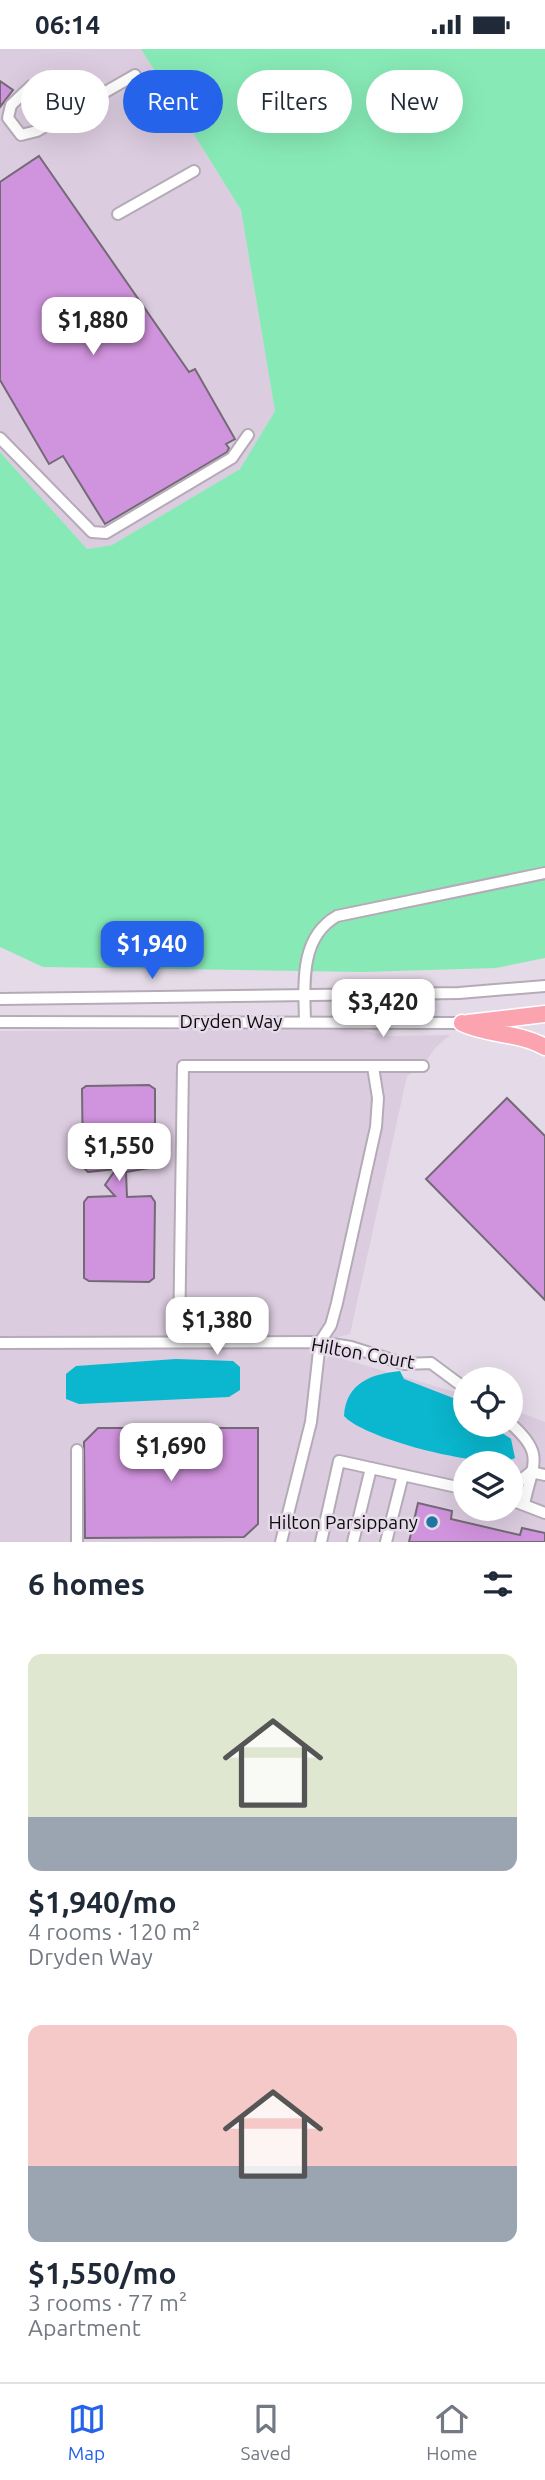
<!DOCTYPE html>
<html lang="en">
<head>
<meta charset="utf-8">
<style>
	body { margin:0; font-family:Ubuntu,sans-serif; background:#f2f2f3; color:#1f2937; height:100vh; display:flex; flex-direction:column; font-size:26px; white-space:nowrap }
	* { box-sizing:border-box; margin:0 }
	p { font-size:23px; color:#747a83 }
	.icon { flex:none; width:38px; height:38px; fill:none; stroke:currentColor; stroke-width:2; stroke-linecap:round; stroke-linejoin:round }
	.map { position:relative; height:1493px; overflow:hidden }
	.panel { display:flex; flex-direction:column; background:#fff; flex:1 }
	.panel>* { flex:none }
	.hud { position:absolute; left:21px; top:21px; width:504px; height:63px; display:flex; gap:14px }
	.tools { position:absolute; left:453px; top:1318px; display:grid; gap:14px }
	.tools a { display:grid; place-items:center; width:70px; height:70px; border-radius:50%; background:#fff; box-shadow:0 7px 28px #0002; font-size:35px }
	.price { position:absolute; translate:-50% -60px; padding:0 16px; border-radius:14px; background:#fff; color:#222; font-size:23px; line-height:46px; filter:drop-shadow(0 2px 4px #0008) }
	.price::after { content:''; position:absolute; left:50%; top:42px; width:21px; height:16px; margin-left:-10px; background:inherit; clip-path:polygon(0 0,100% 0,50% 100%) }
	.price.current { background:#2563eb; color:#fff }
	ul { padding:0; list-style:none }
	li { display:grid; align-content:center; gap:14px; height:371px; padding:0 28px }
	li span { display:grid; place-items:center; height:217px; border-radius:14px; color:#555 }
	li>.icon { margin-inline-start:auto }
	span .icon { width:126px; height:126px; fill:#fffc; stroke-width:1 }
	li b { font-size:30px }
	h2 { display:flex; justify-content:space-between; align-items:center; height:84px; padding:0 28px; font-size:30px }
	.tag { padding:0 24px; border-radius:32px; background:#fff; box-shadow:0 7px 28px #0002; font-size:24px; line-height:63px }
	.tag.current { background:#2563eb; color:#fff }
	.status { display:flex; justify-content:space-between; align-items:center; height:49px; padding:0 35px; background:#fff; direction:ltr }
	.status svg { height:19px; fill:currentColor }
	.dock { display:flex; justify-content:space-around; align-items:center; height:98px; border-top:2px solid #e0e1e3; background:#fff; font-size:19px; color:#747a83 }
	.dock a { display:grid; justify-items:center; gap:4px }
	.dock .current { color:#2563eb }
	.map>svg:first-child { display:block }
</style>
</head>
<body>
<div class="status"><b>06:14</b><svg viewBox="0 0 49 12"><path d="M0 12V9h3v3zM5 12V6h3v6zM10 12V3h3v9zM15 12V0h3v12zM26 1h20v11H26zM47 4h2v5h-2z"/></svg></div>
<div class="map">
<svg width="545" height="1493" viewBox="0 0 545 1493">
	<rect width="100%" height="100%" fill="#e5dbe8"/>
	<g fill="#dbccdf" fill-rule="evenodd">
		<path d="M0,0H141L241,161L275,362L240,420L112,496L87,500L0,403Z"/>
		<path d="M361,981L389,987L450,986L435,999L423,1017L407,1027L350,1285L320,1293V1318L330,1306L465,1346L466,1376H511V1360L545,1373V1493H0V982ZM466,1414H511V1460H466Z"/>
	</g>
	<path fill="#87eab6" d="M141,0H545V909L496,919L363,923L43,918L0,898V403L87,500L112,496L240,420L275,362L241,161Z"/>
	<g fill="#0ab7ce">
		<path d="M176,1310L233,1312L240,1318V1341L229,1348L79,1355L66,1350V1325L76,1317Z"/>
		<path d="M400,1322L404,1330L461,1352L465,1359L466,1376C485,1376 495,1378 511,1390L515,1409C488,1422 364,1390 344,1367C346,1334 371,1325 400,1322Z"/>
	</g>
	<g fill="#d093dd" stroke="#736a75" stroke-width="2">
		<path d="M0,32L13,41L0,58Z"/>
		<path d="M39,107L189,323L195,320L235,390L226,395L229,399L227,403L105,475L63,407L49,415L0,331V133Z"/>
		<path d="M149,1036L155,1040V1118L126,1123L127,1148L151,1147L155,1153L154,1229L149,1233L89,1232L84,1229V1153L88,1148L115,1147L105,1136L116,1120L88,1123L83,1118L82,1040L86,1037Z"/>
		<path d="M507,1049L545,1087V1251L426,1130Z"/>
		<path d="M98,1379H258V1475L244,1488L85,1489L84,1393Z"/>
		<path d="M418,1454L452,1462L451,1470L520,1486L522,1479L545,1484V1493H409Z"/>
	</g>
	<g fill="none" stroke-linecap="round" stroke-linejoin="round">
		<g stroke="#b5abb7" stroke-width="14">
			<g id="minor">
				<path d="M31,37L11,56L8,69L21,86L37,82L135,26"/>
				<path d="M118,165L194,122"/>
				<path d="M0,389L92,483L106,484L232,409L248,386"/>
				<path d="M0,950L459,944L545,937"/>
				<path d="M305,972C304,933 300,888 337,867L545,824"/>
				<path d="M0,973L462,974"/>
				<path d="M179,1293L183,1017H423"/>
				<path d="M0,1294L320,1293L351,1298L405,1315L431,1314L466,1340"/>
				<path d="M511,1375C545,1405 533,1414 524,1455"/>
				<path d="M77,1401V1493"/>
				<path d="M531,1423L545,1426"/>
				<path d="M511,1439L531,1423"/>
				<path d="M511,1451L545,1464"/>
				<path d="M281,1493L311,1373L320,1293L331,1276L337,1254L376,1078L378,1049L373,1018"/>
				<path d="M321,1493L339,1412L466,1440"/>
				<path d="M353,1493L371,1419"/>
				<path d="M386,1493L403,1426"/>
			</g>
		</g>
		<g stroke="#fff" stroke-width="19">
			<g id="highway">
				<path d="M462,974C489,987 519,983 545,998"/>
				<path d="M468,974L545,965"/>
			</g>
		</g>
		<use href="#minor" stroke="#fff" stroke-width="10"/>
		<use href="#highway" stroke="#fba3ae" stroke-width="16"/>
	</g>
	<circle fill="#2074a4" stroke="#e5dbe8" stroke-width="2.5" cx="432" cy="1473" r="7"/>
	<g text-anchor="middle" stroke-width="5" stroke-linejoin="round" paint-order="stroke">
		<g font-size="19" fill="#0e0b0f" stroke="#e5dbe8">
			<text x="231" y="979">Dryden Way</text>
			<text transform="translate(363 1304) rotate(10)" y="7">Hilton Court</text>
		</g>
		<g font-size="19" fill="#0e0b0f" stroke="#e5dbe8" text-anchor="end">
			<text x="418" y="1480">Hilton Parsippany</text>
		</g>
	</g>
</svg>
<div class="tools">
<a><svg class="icon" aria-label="locate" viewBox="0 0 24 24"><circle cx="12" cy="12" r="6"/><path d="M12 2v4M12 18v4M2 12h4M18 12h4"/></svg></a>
<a><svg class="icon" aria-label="layers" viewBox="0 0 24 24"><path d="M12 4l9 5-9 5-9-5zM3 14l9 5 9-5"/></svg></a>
</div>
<b class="price" style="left:93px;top:308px">$1,880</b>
<b class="price current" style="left:152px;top:932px">$1,940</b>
<b class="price" style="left:383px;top:990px">$3,420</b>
<b class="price" style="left:119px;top:1134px">$1,550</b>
<b class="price" style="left:217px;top:1308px">$1,380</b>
<b class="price" style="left:171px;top:1434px">$1,690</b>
<div class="hud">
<a class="tag">Buy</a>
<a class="tag current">Rent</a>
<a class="tag">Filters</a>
<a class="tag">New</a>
</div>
</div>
<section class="panel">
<h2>6 homes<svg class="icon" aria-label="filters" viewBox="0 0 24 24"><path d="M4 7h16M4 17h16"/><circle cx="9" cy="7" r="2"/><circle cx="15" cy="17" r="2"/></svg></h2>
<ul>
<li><span style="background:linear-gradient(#dfe7d0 75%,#9aa5b1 0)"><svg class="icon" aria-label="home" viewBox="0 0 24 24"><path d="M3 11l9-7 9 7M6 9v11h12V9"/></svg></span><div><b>$1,940/mo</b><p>4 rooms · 120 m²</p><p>Dryden Way</p></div></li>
<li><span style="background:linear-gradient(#f6c9c9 65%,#9aa5b1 0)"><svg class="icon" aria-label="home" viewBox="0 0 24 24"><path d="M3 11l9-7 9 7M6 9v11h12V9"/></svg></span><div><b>$1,550/mo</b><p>3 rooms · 77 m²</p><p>Apartment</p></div></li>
</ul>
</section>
<nav class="dock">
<a class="current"><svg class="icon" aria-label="map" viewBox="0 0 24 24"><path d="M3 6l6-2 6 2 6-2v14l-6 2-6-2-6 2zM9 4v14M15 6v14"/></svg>Map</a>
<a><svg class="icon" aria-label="saved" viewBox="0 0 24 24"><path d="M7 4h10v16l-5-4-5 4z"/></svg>Saved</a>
<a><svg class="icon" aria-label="home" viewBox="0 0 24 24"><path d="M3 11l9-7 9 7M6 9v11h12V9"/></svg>Home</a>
</nav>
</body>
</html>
